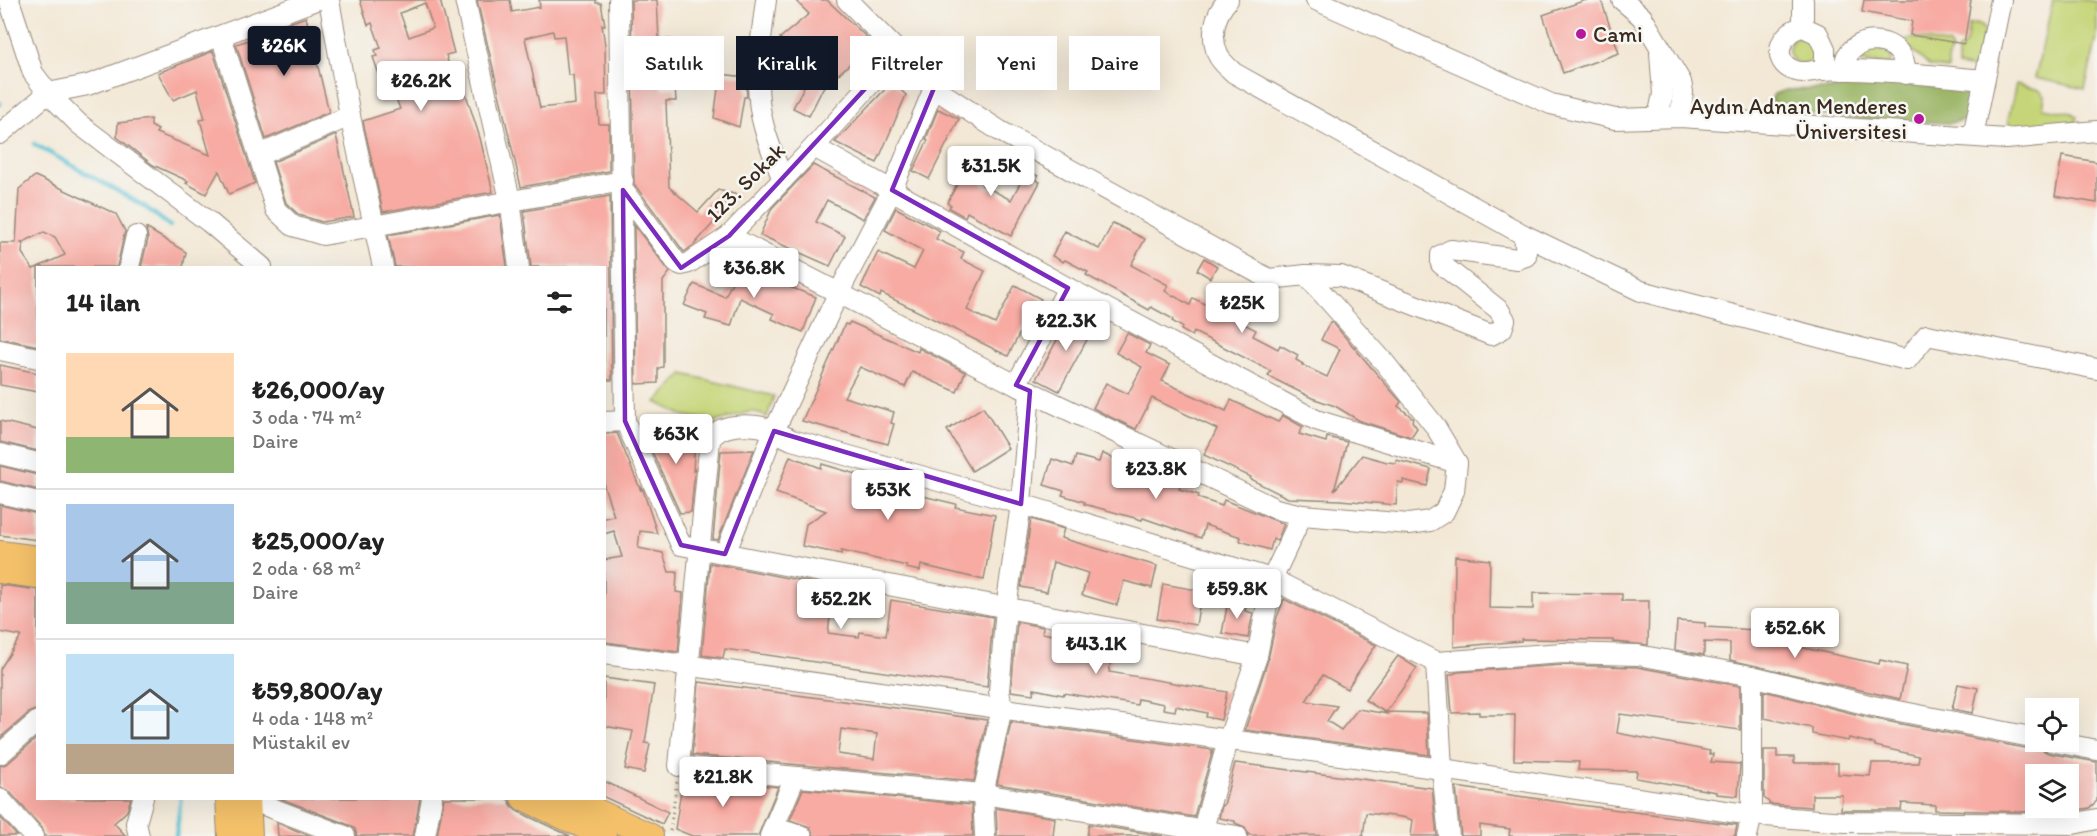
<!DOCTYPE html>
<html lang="tr">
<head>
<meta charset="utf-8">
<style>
	body { margin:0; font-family:Itim,sans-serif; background:#f6f6f6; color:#222; height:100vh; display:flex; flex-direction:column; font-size:22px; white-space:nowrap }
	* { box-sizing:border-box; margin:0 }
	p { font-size:20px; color:#767676 }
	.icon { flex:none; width:33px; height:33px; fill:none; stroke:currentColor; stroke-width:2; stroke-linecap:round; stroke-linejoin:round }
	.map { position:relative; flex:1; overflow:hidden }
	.sheet { position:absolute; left:36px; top:266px; width:570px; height:534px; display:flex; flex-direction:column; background:#fff; border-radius:0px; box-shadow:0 6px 24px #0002 }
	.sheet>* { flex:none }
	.guide { position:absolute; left:624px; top:36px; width:570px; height:54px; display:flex; gap:12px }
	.controls { position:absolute; left:2025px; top:698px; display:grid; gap:12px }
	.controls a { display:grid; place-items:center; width:54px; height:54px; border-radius:0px; background:#fff; box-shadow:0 6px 24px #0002; font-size:30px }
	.price { position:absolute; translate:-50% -51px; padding:0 14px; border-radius:6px; background:#fff; color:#222; font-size:20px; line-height:39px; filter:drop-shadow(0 2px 3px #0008) }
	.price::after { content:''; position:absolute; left:50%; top:36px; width:18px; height:14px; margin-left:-9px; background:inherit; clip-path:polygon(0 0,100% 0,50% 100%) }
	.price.selected { background:#111827; color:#fff }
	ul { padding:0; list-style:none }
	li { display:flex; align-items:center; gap:18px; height:150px; padding:0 30px }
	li+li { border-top:2px solid #e0e0e0 }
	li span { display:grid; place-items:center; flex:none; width:168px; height:120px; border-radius:0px; color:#555 }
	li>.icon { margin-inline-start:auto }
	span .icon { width:72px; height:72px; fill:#fffc; stroke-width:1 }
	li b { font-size:26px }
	h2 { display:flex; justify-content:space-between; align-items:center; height:72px; padding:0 30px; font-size:26px }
	.pill { padding:0 21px; border-radius:0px; background:#fff; box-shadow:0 6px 24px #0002; font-size:21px; line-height:54px }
	.pill.selected { background:#111827; color:#fff }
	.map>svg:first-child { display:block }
</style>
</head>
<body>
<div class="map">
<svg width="2097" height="836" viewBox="0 0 2097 836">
	<rect width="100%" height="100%" fill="#f6f6f2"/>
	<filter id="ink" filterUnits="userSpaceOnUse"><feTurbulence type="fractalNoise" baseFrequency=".0167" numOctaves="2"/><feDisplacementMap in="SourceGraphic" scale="12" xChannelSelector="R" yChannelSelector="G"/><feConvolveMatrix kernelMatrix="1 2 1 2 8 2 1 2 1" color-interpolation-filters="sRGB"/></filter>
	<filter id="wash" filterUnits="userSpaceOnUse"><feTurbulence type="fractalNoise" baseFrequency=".008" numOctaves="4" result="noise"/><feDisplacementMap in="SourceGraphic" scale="24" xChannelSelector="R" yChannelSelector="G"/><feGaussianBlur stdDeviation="1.35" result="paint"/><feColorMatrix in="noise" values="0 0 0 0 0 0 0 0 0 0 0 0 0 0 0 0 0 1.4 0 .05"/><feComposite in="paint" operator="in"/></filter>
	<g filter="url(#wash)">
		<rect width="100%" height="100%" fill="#f3e8d6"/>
		<g fill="#c5d577" stroke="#80804a" stroke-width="1.5">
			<path d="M2053,0H2086L2097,2V38L2085,89L2035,78Z"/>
			<path d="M1975,24L1981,26L1984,30L1975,69L1958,66V50L1966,44L1969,25Z"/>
			<circle cx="1803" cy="50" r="14"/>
			<path d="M1916,38L1949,45L1952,50L1948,57V69L1929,66L1906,44L1907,39Z"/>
			<path d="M1878,47L1892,58L1890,65L1863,62L1859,53Z"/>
			<path d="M2016,84L2039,90L2045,96L2043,108L2072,113L2077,117L2074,124L2056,127H2015L2009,124L2008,120Z"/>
			<path d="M683,374L774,396L767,417L752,411L715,422L682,415L656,402Z"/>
		</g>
		<path fill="#9cb668" stroke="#6c7043" stroke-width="1.5" d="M1844,78L1895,79L1944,86L1954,83L1992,88L1971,118L1951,123C1919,122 1791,120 1771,101L1774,94L1785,90L1833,89L1836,82Z"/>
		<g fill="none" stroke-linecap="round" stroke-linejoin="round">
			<g stroke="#55bfd1" stroke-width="4.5">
				<path d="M0,103V104"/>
				<path d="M34,144L144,206L170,226"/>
				<path d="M176,836L181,798"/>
			</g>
		</g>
		<g id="blocks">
			<g fill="#f7aba3" fill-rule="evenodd">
				<path d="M360,0H440L454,53L446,55L455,88L463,85L480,138L493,192L383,212L363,121L400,109L388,77L381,80L373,57L377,56L375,50L381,48L372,23L368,25ZM425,3L433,28L409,37L400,13Z"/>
				<path d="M477,0H510L512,12L540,7L539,0H596V3H601L605,25H602L605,45L606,95H597L599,124H609V171L521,187ZM553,31L554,37L564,36L568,75H573L575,104L540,108L525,38Z"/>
				<path d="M631,0H657L659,39H671L672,63L660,64L661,89L675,88L676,101H666L669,187L698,212L718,190L738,195L694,245L684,252L634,184Z"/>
				<path d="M795,0H827L878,48L859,68L852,62L823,88L809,116L793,108L810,75L780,38L809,14Z"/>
				<path d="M1586,0H1601L1619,53L1563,73L1543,15Z"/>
				<path d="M1864,0H1971L1964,44L1910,35L1912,21L1862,12Z"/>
				<path d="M306,17L329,112L266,139L236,44L259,37L258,34Z"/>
				<path d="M213,51L255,183L229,194L219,171L206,194L186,183L188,181L153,165L117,137L118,123L151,119V126L158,130L156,133L210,155L200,120L205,119L197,90L173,100L158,73Z"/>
				<path d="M720,74L746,77L747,97H744L739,127L714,118Z"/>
				<path d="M892,82L906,95L877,163L835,142Z"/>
				<path d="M938,109L959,119L929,179L913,171L928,140L926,139Z"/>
				<path d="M336,135L354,217L322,222L299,215L286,203L273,162Z"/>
				<path d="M974,153L993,163L982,185L1011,200L1027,170L1038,176L1036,180L1040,182L1011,236L967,212L965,217L949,208L951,205L947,203Z"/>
				<path d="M2062,156L2097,162V203L2055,196Z"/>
				<path d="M813,165L875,197L863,219L827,200L816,222L845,236L830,266L760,235L772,208Z"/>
				<path d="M35,176L116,214L125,231L117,267H38L65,255L55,237L44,232L21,243L23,244L22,253L33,269L38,267V346L0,338V243H16L19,189Z"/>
				<path d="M610,196L612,380H604V267H531L524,211Z"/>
				<path d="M896,208L940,231L936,239L964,252L961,259L985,271L967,310L995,324L1015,285L1041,299L1027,326L1024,325L1008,356L881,293L880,297L861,287L878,252L914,269L923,251L885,230Z"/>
				<path d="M500,215L507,267H395L388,235Z"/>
				<path d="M1113,223L1145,239L1131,265L1168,285L1165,291L1190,305L1193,298L1256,330L1253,336L1278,349L1280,345L1298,355L1296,360L1303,364L1302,365L1327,377L1340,349L1321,340L1330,322L1333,323L1401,402L1398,406L1413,418L1412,421L1417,428L1411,437L1360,421L1335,406L1312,398L1268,376L1271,371L1194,332L1192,336L1181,330L1182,327L1172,321L1173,319L1151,307L1149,310L1086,275L1088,272L1065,260L1063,262L1052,256L1065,231L1099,249Z"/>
				<path d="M634,225L670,272L663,281V367L658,368V383L636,384Z"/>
				<path d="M146,228L186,252L183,267H141L148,239Z"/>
				<path d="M1204,258L1217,266L1210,278L1197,270Z"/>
				<path d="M742,261L779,278L777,282L816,297L803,332L772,319L774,314L740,298L731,326L705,319L707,314L684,305L694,284L725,297Z"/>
				<path d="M1072,312L1095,325L1059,391L1036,379Z"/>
				<path d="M850,322L918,352L919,348L965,372L957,392L912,372L905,387L860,367L844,397L894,412L891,423L894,424L888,444L802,421L845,324L848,325Z"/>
				<path d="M1127,333L1150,345L1146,353L1170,365L1162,381L1226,411L1231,400L1278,422L1282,415L1303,427L1299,434L1326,442L1327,437L1347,442L1334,491L1362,455L1387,462L1396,463V460L1431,469L1427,486L1403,480V483L1398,482L1396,505L1340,500L1288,498L1250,479L1251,477L1204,455L1217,429L1152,398L1136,429L1112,418L1093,408L1106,383L1128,394L1142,367L1116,353Z"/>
				<path d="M0,365L38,373V392L0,385Z"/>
				<path d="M983,407L1008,448L972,471L947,430Z"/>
				<path d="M0,421L38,430V451L0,442Z"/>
				<path d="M647,431L695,438L693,471L695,469L691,512L680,513L646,438Z"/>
				<path d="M617,433L641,491V487L643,490L657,533L640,531L638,548L663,553L669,572H677L676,592L683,593L678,652L604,642V560L622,557L614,531L604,534V518L614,516L604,486V434Z"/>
				<path d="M754,450L718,540L713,539L721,451Z"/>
				<path d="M1102,453L1128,466L1181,482L1179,489L1199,495L1198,498L1222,506L1224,500L1284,524L1277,541L1273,539L1270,550L1240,541L1241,537L1205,525L1201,538L1143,518L1142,520L1110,511L1084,504L1085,502L1062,495L1064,491L1044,485L1052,459L1073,466L1076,456L1099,462Z"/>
				<path d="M790,456L821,468L822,464L907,489L906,492L956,504L955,507L995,515L984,580L921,565L920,571L906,568L907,566L841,551V554L802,546L806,524L826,511L776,493Z"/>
				<path d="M0,466L38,475V490L0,481Z"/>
				<path d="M0,505L38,514V540L0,535Z"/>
				<path d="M1031,519L1064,529L1061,538L1157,566L1152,588L1124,581L1117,605L1082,595L1088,573L1053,562L1047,592L1021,587Z"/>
				<path d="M1455,556L1490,560L1489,608L1533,609V593L1622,594V601H1649L1648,645L1613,642V640L1521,639V641L1454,647Z"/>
				<path d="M710,563L834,587L828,633L859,637L860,632L886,636L891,600L993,617L987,687L725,649L723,658L702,655Z"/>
				<path d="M1163,584L1197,590L1196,594L1201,595L1196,625L1157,619Z"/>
				<path d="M0,585L38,590V709L30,712L0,738V669L21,636L0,632Z"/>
				<path d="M1284,599L1376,645L1347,689L1323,675L1306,701L1337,706L1327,721L1341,730L1358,709L1388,714L1365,700L1398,656L1417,668L1386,712L1427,713L1429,755L1245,730L1268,660L1277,617Z"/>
				<path d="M1228,601L1247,604L1245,611L1253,613L1248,638L1222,633Z"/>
				<path d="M1677,621L1705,623V627L1756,630L1755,637L1780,640V643L1879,664L1880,660L1907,666L1900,699L1730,660V643L1704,642V655L1675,650Z"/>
				<path d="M1017,622L1043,627L1042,633L1073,639V641L1113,647L1109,672L1227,692L1221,720L1206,717L1207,713L1176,706L1175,711L1163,709L1164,704L1138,699L1137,705L1064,693L1063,695L1034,689L1033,694L1011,691Z"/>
				<path d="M1563,665L1637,667L1740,686V730L1620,714L1617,733L1710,751L1709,754H1713L1711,762L1740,764L1738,796L1716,794V792L1636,778L1637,771L1578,770L1579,762L1514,760L1515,715H1479V712L1452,713L1449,675L1458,672Z"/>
				<path d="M604,678L654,685L645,743L650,744L644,773L625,769L633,731L604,726Z"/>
				<path d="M699,682L987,720L974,781L692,755ZM841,729L877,734L874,759L838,754Z"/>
				<path d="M1958,684L1978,688L1973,713L1952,709Z"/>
				<path d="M1764,691L1871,718L2034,750L2041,749L2048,753L2097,762V801L2089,808L2068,812V774H2036V812L1935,810V805L1902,803L1901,810H1841L1842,795H1812V807L1769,804V802L1764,798V750H1777V757H1794V763H1838V774L1870,776L1872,763H1918L1919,756L1875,746V744L1849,738L1848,741L1812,734V728L1764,718Z"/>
				<path d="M1011,722L1213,750L1194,817L997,784Z"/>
				<path d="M38,737V798H131L127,811L114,823L126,836H45L42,828L9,791L0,787V766L8,763Z"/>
				<path d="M1235,763L1432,788L1437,836H1411L1413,820L1402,817L1366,813L1363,836L1249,835L1245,827L1235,823V821L1219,818L1222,805H1224Z"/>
				<path d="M683,778L778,787L758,836H692L675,829Z"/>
				<path d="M604,781L668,812L662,824L604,797Z"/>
				<path d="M1456,787L1580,805L1737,825L1735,836H1509L1510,829L1480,825V836H1461Z"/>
				<path d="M803,789L972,805L973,836H814L810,827L790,820Z"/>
				<path d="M279,798H420L413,836H357L355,829L349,825Z"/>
				<path d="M444,798H505L509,800L512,807L517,811L570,836H437Z"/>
				<path d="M996,808L1055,818L1053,836H997Z"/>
				<path d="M0,817L17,836H0Z"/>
				<path d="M277,823L311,836H278Z"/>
				<path d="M1089,824L1163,836H1087Z"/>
			</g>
		</g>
	</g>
	<g filter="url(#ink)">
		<use href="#blocks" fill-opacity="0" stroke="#97897a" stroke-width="1.5"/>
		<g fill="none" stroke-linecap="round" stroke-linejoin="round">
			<g stroke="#97897a" stroke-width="22">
				<g id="minor">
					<path d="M9,0L33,73L48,93L79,124L209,222L262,267"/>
					<path d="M329,0L350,116L383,267"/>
					<path d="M465,0L510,200L519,267"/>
					<path d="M619,0L625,421L681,545L1257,656"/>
					<path d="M766,0C761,41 752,87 764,127C769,145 776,162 783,180"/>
					<path d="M1228,0C1214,15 1210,36 1218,55C1221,62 1229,68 1234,73L1524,235L1641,291L1907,360L1927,335L2097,369"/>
					<path d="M1316,0L1551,104L1615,119L1680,117L2006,139L2097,131"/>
					<path d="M1622,0L1642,17L1681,82L1683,92L1680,117"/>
					<path d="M1803,27V0"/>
					<path d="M221,36L276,210L293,226L323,235L623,181"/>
					<path d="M1825,70V49L1818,34L1803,27C1779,31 1769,63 1796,71C1804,74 1814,70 1823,70C1832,69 1842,70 1851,70C1895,71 1940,76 1984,80"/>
					<path d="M1843,70C1844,66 1845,60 1847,56C1860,35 1893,37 1903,59C1905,63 1905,69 1906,74"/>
					<path d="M1658,117L1663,94L1660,53"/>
					<path d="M0,134L48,93L88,85L316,0"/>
					<path d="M1973,136L2001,0"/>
					<path d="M814,147L1068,288L1316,420L1457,463"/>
					<path d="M259,155L350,116"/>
					<path d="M623,190L677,263L682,265L689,263L729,236L814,147L899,52"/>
					<path d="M729,236L1016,385L1276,509L1302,515L1409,524L1430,521L1444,512L1454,491L1457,463L1435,426L1384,362L1306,275L1269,279L1000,131L934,88L847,0"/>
					<path d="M129,267L136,236"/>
					<path d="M1306,275L1341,276L1491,335L1502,329L1505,320L1499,310L1441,264V255L1451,250L1517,259L1526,256L1524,235"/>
					<path d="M0,350L38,358"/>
					<path d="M1016,385L1068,288"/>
					<path d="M604,422L625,421"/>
					<path d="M0,454L38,463"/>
					<path d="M0,493L38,502"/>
					<path d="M725,554L774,431L838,294L892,190L934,88"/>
					<path d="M604,654L1442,769L1752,815L1846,822L2073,824L2097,819"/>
					<path d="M1436,662L1442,769L1449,836"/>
					<path d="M2050,741L2097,750"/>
					<path d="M0,754L38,721"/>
					<path d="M0,799L33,836"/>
					<path d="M248,799L345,836"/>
					<path d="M773,828L802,836"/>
					<path d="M139,836L136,823L143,798"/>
					<path d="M425,836L432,798"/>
					<path d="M770,836L795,777"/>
					<path d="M985,836L983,794L1002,708L999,691L1006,608L1021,504L1030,391"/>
					<path d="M1201,836L1228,741L1257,656L1272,579L1302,515"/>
					<path d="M1237,836L983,794L679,766L710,440C718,425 741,424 757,426C769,427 781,435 792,440L1021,504L1272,579L1436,662L1563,653L1638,655L1752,676L1873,706L2036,738"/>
					<path d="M1747,836L1752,815V676"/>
				</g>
			</g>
			<g stroke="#97897a" stroke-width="26">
				<g id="major">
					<path d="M0,553L38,558"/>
					<path d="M0,571L38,576"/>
					<path d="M228,798L230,836"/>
					<path d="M248,798L250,836"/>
					<path d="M523,798L604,836"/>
					<path d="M569,798L651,836"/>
				</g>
			</g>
			<g stroke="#97897a" stroke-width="3" stroke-dasharray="1.5 4.5" stroke-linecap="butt">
				<path d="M645,423L698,429"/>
				<path d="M670,831L677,781"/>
			</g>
			<use href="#minor" stroke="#fff" stroke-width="20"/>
			<use href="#major" stroke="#f4c16a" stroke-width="24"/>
		</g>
	</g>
	<path fill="none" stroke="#7b2cbf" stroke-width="4.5" stroke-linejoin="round" d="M899,52L934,88L892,190L1068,288L1016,385L1030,391L1021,504L774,431L725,554L681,545L625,421L623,190L681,268L729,236Z"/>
	<g fill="#b5179e" stroke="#f6f6f2" stroke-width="2">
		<circle cx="1581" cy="34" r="6"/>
		<circle cx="1919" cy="119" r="6"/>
	</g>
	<g text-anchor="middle" stroke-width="5" stroke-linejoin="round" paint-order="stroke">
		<g font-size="22" fill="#3b2a1e" stroke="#f6f6f2" text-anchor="start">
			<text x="1593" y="42">Cami</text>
			<text x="1907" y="114" text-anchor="end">Aydın Adnan Menderes<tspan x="1907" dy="25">Üniversitesi</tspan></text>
		</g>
		<g font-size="22" fill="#3b2a1e" stroke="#f6f6f2">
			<text transform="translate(745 182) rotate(-45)" y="8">123. Sokak</text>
		</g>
	</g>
</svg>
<div class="controls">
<a><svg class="icon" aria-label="locate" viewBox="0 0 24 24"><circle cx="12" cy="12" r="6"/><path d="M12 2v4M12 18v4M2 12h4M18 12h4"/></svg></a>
<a><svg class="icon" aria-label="layers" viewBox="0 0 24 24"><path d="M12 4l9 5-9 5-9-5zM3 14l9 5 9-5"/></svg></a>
</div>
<b class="price selected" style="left:284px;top:77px">₺26K</b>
<b class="price" style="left:421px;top:112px">₺26.2K</b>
<b class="price" style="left:991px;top:197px">₺31.5K</b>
<b class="price" style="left:754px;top:299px">₺36.8K</b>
<b class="price" style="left:1242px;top:334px">₺25K</b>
<b class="price" style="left:1066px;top:352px">₺22.3K</b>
<b class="price" style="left:676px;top:465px">₺63K</b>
<b class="price" style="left:1156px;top:500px">₺23.8K</b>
<b class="price" style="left:888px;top:521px">₺53K</b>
<b class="price" style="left:1237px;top:620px">₺59.8K</b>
<b class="price" style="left:841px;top:630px">₺52.2K</b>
<b class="price" style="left:1795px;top:659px">₺52.6K</b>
<b class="price" style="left:1096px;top:675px">₺43.1K</b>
<b class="price" style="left:723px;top:808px">₺21.8K</b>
<div class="guide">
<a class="pill">Satılık</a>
<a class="pill selected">Kiralık</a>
<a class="pill">Filtreler</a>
<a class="pill">Yeni</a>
<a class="pill">Daire</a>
</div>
<section class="sheet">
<h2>14 ilan<svg class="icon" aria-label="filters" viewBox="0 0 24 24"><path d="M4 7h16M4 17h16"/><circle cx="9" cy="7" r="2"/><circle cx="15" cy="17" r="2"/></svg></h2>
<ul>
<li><span style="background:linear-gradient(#ffd9b3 70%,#8fb573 0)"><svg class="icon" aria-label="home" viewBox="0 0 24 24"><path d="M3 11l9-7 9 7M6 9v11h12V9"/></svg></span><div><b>₺26,000/ay</b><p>3 oda · 74 m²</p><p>Daire</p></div></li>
<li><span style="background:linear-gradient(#a9c7e8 65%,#7fa58c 0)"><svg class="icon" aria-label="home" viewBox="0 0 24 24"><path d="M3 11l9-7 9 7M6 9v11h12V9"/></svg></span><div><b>₺25,000/ay</b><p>2 oda · 68 m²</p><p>Daire</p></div></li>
<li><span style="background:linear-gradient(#bfe0f5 75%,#b9a48a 0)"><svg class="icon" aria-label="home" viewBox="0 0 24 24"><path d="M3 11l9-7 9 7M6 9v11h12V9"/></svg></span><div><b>₺59,800/ay</b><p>4 oda · 148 m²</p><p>Müstakil ev</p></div></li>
</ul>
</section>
</div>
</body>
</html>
